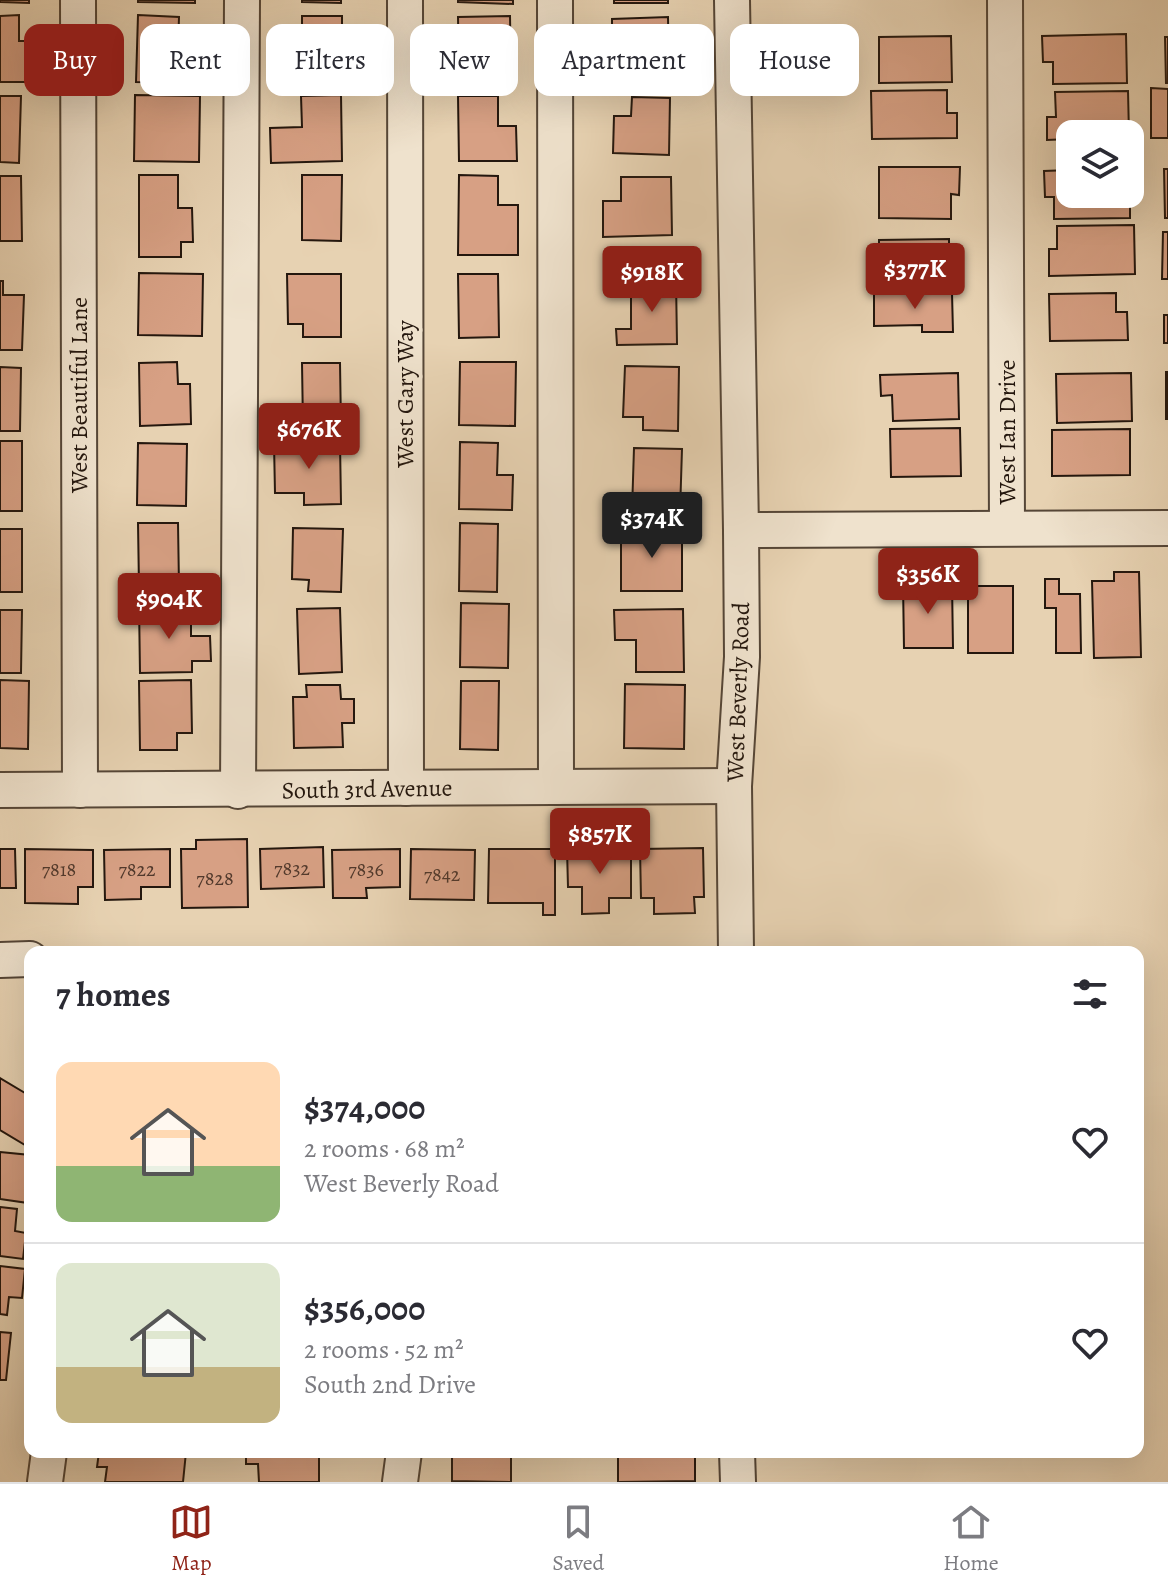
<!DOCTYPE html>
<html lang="en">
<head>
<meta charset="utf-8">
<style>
	body { margin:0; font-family:Alegreya,serif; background:#f7f7f7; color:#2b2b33; height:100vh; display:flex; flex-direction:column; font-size:30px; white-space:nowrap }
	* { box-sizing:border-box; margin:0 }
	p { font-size:26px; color:#7c7c81 }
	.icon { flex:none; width:44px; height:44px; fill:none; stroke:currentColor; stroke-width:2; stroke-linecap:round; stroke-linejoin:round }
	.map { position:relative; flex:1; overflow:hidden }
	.panel { position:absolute; left:24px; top:946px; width:1120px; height:512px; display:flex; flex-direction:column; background:#fff; border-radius:16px; box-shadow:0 8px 32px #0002 }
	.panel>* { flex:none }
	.banner { position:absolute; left:24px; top:24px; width:1120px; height:72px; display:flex; gap:16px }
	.fabs { position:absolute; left:1056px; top:120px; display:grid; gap:16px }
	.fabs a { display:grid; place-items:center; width:88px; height:88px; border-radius:16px; background:#fff; box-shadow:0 8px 32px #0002; font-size:40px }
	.price { position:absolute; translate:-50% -68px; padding:0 18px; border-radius:8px; background:#8f2418; color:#fff; font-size:26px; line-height:52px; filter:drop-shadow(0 2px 4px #0008) }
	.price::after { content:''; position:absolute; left:50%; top:48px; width:24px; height:18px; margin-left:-12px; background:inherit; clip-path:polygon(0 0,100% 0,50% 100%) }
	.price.on { background:#222; color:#fff }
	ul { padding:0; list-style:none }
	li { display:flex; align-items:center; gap:24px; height:200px; padding:0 32px }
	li+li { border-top:2px solid #e1e1e2 }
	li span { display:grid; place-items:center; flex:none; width:224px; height:160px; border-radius:16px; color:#555 }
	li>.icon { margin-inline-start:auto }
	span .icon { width:96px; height:96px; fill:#fffc; stroke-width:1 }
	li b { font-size:34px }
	h2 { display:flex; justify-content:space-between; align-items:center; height:96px; padding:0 32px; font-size:34px }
	.tag { padding:0 28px; border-radius:16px; background:#fff; box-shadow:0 8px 32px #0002; font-size:28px; line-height:72px }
	.tag.on { background:#8f2418; color:#fff }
	.menu { display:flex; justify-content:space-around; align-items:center; height:112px; border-top:2px solid #e1e1e2; background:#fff; font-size:22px; color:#7c7c81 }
	.menu a { display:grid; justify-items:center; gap:4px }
	.menu .on { color:#8f2418 }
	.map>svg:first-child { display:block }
</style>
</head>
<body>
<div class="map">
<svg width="1168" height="1482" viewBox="0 0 1168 1482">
	<rect width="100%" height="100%" fill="#e7d2b2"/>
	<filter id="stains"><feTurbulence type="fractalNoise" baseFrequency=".0025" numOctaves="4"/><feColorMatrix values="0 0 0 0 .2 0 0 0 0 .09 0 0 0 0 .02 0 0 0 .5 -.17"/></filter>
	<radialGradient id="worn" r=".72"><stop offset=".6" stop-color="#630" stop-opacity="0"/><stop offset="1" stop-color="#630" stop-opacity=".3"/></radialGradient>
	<g fill="#d7a084" stroke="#24170e" stroke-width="2">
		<path d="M0,0H29V3L0,2Z"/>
		<path d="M138,0H195V3L138,2Z"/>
		<path d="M302,0H341V3L302,2Z"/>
		<path d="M458,0H513V4L458,2Z"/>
		<rect x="614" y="0" width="54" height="3"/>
		<path d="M19,15V41H30V82H0V16Z"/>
		<path d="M138,15L179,17L177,83L136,82Z"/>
		<rect x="302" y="16" width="40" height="66"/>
		<path d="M510,16L511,78L459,79L458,17Z"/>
		<path d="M668,17L669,75L602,77V42H612V19Z"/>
		<path d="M1126,34L1127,83L1053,84V62H1043L1042,36Z"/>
		<path d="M951,36L952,82L879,83V37Z"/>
		<path d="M1165,37H1168V83H1166Z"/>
		<path d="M1151,88L1168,89V138H1151Z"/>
		<path d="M947,90V113H957V138L872,139L871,91Z"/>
		<path d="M1128,91L1129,134H1070V139L1047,140V117H1056L1055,92Z"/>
		<path d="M135,95L200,96L199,162L134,161Z"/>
		<path d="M341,95L342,161L271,163L270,128L302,127L301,96Z"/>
		<path d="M0,96H21L19,163L0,162Z"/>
		<path d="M458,96H498V126H516L517,161H459Z"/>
		<path d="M632,97L670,98L669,155L613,153L614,116H631Z"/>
		<path d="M879,167H960L959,195L951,194V219L879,218Z"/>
		<path d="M1164,169H1168V218H1165Z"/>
		<path d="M1070,170V194H1130V218L1054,219V197H1045L1044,171Z"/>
		<path d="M139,175H178V208H192L193,242H181V257H139Z"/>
		<path d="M302,175H342L341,241L302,240Z"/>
		<path d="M459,175L498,176V205H518V255H458Z"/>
		<path d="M0,176H21L22,241H0Z"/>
		<path d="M621,177H671L672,235L603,237V201H621Z"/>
		<path d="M1134,225L1135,274L1049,276V249H1057V226Z"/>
		<path d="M1163,232H1168V279H1162Z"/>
		<path d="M949,239V283L879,284V240Z"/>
		<path d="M139,273L203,274L202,336L138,335Z"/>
		<path d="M287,274H341V337H303V324H288Z"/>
		<path d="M458,274H498L499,337L459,338Z"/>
		<path d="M676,280L677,344L617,345L616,329H631V281Z"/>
		<path d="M0,281H3V295H24L22,350H0Z"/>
		<path d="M952,293L953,332H922V325L874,326V294Z"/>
		<path d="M1116,293V312H1127L1128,340L1050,341L1049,294Z"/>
		<rect x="1164" y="315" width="4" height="28"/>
		<path d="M177,362L178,384H190L191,424L140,426L139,363Z"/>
		<path d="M460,362H516L515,426L459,425Z"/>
		<path d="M302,363H340L341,426H303Z"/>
		<path d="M625,366L679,367L678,431L643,430V417H623Z"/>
		<path d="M0,367L21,368L20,431H0Z"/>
		<rect x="1166" y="372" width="2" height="47"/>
		<path d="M958,373L959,419L893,421L892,395L881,396L880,375Z"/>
		<path d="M1131,373L1132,421L1057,423L1056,374Z"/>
		<path d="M960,428L961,476L891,477L890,429Z"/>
		<path d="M1130,429V475L1052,476V430Z"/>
		<rect x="0" y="441" width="22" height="70"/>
		<path d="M460,442L498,443L497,475H513L512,510L459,509Z"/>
		<path d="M138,443L187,444L186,506L137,505Z"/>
		<path d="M274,443H340L341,504L304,505V493H275Z"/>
		<path d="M634,448L682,449L680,512L632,511Z"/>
		<path d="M138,523H178L179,586L139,587Z"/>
		<path d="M460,523L498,524L497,592L459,591Z"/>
		<path d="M293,528L343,529L341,592L308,591L309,580L292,579Z"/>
		<path d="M682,528V591H621V529Z"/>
		<rect x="0" y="529" width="22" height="63"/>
		<path d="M1114,572H1139L1141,657L1094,658L1092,581H1114Z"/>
		<path d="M1045,579H1059V594H1080L1081,653H1056V608H1045Z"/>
		<path d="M903,583H952L953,648H904Z"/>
		<rect x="968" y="586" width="45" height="67"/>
		<path d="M177,603V622H191V636H210L211,661H192V672L140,673L139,604Z"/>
		<path d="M461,603L509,604L508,668L460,667Z"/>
		<path d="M340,608L342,672L299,674L297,609Z"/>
		<path d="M683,609L684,672H636V640H615L614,610Z"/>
		<path d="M0,610H22L21,673H0Z"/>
		<path d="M0,680L29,681L28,749L0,748Z"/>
		<path d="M191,680L192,733H177V750H140L139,681Z"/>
		<path d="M461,681H499L498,750L460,749Z"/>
		<path d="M625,684L685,685L684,749L624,748Z"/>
		<path d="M306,685H340L341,699H354V723H342L343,747L294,748L293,697H307Z"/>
		<path d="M247,839L248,907L182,908L181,849H196V840Z"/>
		<path d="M323,847L324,887L261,889L260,849Z"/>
		<path d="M631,848V898H609V913L582,914V887H568L567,849Z"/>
		<path d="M703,848L704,897H694L695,913L654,914V898H641L640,849Z"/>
		<path d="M0,849H15L16,888H0Z"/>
		<path d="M25,849L93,850V887H78V904L25,903Z"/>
		<path d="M170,849V887H141V899L105,900L104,850Z"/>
		<path d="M400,849V887L366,888L367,898H333L332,850Z"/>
		<path d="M411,849L475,850L474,900L410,899Z"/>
		<path d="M489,849H555V915H543V903H488Z"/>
		<path d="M0,1078L30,1096V1148L0,1130Z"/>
		<path d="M0,1152L30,1155L28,1203L0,1199Z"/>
		<path d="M0,1207L17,1209L15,1231L26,1233L23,1259L0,1256Z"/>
		<path d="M0,1266L25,1269L22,1298L9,1297L7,1315L0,1314Z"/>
		<path d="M0,1332L11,1333L6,1380H0Z"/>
		<path d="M99,1452H186L183,1482H105L107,1467H97Z"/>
		<path d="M246,1452H319V1482H259L258,1464H246Z"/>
		<path d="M452,1452H511V1482L452,1481Z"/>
		<path d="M618,1452H682V1457H695V1481L618,1482Z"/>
	</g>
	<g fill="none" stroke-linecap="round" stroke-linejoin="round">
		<g stroke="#554637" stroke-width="38">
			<g id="minor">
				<path d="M78,0L80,790"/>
				<path d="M405,0L406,788"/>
				<path d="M555,0L556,787"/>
				<path d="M732,0L741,530L742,657L734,786L736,952"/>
				<path d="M1005,0L1007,528"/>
				<path d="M741,530L1168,528"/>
				<path d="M0,790L734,786"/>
				<path d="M238,791L242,0"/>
				<path d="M0,960L30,959"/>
				<path d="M737,1452L738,1482"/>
				<path d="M45,1482L49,1452"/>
				<path d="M400,1482L404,1452"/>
			</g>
		</g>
		<use href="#minor" stroke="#efe2cd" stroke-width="34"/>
	</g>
	<g text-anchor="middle" stroke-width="7" stroke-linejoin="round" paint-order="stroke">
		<g font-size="20" fill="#51392c">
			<text x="292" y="875">7832</text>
			<text x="59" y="876">7818</text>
			<text x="137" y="876">7822</text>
			<text x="366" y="876">7836</text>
			<text x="442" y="881">7842</text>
			<text x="215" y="885">7828</text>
		</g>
		<g font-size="24" fill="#24170e" stroke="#efe2cd">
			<text transform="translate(405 394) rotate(-90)" y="8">West Gary Way</text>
			<text transform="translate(79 395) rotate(-90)" y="8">West Beautiful Lane</text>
			<text transform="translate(1007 432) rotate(-90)" y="8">West Ian Drive</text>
			<text transform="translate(738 692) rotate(-88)" y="8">West Beverly Road</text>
			<text transform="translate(367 789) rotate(-1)" y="8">South 3rd Avenue</text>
		</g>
	</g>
	<rect width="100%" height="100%" filter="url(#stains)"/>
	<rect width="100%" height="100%" fill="url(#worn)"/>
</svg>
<div class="fabs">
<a><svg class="icon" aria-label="layers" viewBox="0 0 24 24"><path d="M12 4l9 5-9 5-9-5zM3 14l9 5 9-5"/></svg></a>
</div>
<b class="price" style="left:915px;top:311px">$377K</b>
<b class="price" style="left:652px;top:314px">$918K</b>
<b class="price" style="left:309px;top:471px">$676K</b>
<b class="price on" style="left:652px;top:560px">$374K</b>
<b class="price" style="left:928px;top:616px">$356K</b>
<b class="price" style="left:169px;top:641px">$904K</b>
<b class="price" style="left:600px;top:876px">$857K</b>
<div class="banner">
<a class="tag on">Buy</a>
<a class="tag">Rent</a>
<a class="tag">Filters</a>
<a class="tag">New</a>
<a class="tag">Apartment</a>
<a class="tag">House</a>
</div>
<section class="panel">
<h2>7 homes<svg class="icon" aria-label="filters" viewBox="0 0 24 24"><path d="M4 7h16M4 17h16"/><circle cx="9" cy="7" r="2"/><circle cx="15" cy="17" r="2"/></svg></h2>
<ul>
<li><span style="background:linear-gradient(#ffd9b3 65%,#8fb573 0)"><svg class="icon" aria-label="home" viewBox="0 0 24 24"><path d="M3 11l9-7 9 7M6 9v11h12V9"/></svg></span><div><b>$374,000</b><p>2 rooms · 68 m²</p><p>West Beverly Road</p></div><svg class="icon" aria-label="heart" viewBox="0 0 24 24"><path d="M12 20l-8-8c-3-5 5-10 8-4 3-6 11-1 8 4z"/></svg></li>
<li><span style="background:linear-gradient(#dfe7d0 65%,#c2b280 0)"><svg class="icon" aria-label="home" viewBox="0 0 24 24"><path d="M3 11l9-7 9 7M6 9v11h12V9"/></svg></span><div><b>$356,000</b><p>2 rooms · 52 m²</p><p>South 2nd Drive</p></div><svg class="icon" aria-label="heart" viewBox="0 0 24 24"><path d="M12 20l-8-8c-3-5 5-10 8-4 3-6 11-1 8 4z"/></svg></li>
</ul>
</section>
</div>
<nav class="menu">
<a class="on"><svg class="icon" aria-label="map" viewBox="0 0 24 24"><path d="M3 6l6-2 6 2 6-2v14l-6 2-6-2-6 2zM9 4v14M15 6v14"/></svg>Map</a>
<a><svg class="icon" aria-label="saved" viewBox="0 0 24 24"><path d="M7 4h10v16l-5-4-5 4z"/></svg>Saved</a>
<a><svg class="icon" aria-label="home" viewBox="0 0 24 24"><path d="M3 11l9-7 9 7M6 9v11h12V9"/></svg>Home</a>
</nav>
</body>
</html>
